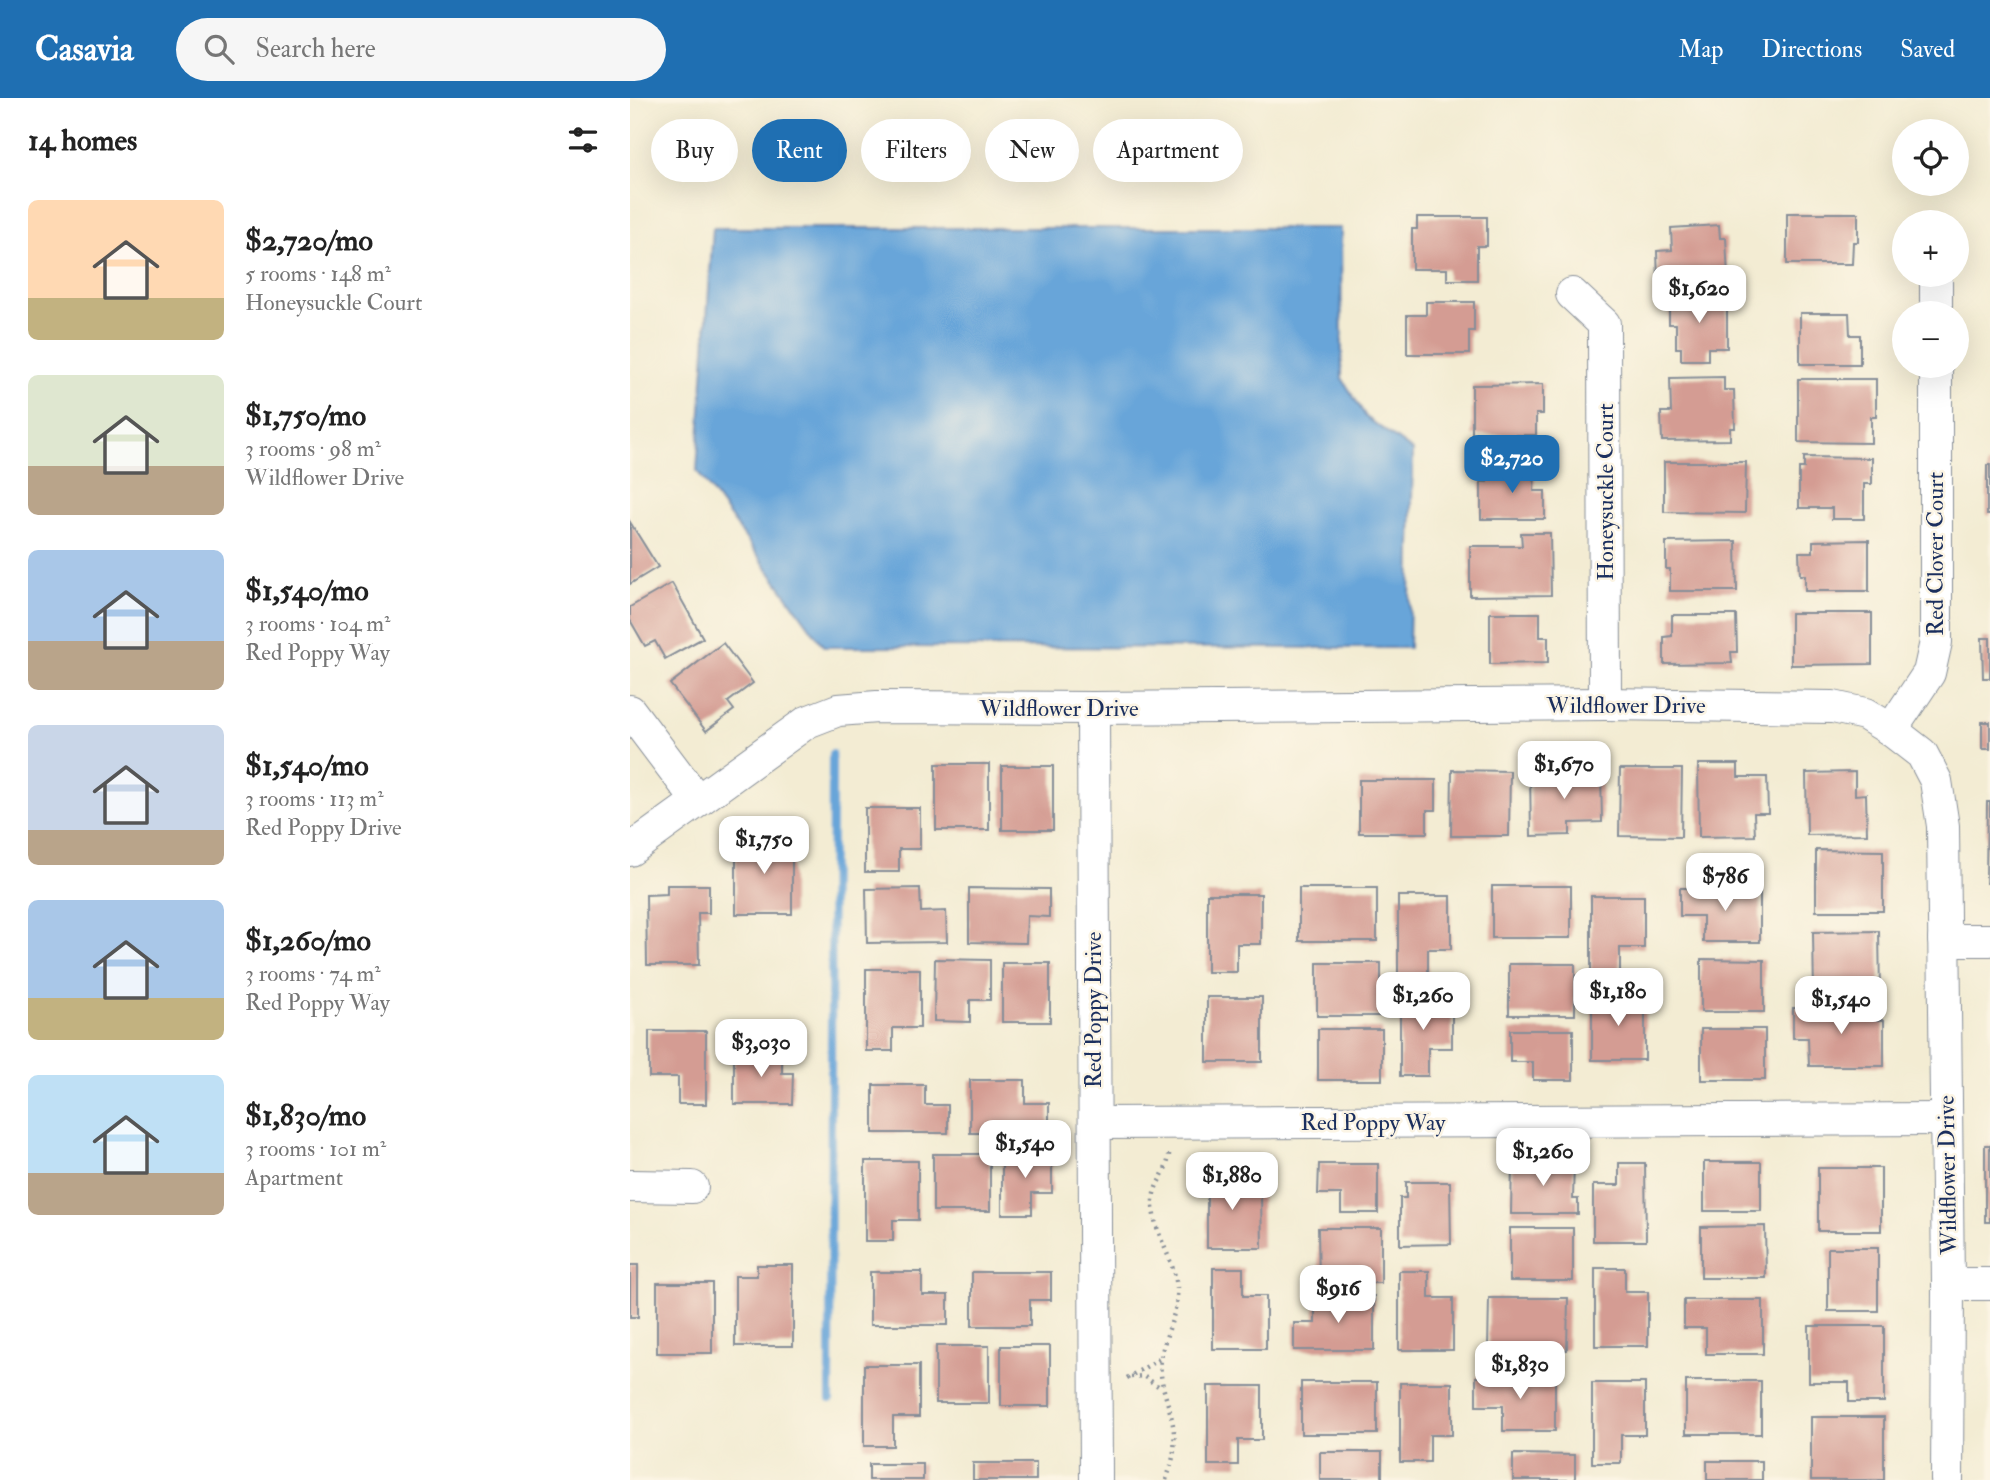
<!DOCTYPE html>
<html lang="en">
<head>
<meta charset="utf-8">
<style>
	body { margin:0; font-family:"IM FELL Double Pica",serif; background:#f6f6f6; color:#222; height:100vh; display:flex; flex-direction:column; font-size:26px; white-space:nowrap }
	* { box-sizing:border-box; margin:0 }
	p { font-size:23px; color:#767676 }
	.icon { flex:none; width:38px; height:38px; fill:none; stroke:currentColor; stroke-width:2; stroke-linecap:round; stroke-linejoin:round }
	.map { position:relative; flex:1; overflow:hidden }
	.sheet { display:flex; flex-direction:column; background:#fff; width:630px }
	.sheet>* { flex:none }
	.banner { position:absolute; left:21px; top:21px; width:665px; height:63px; display:flex; gap:14px }
	.buttons { position:absolute; left:1262px; top:21px; display:grid; gap:14px }
	.buttons a { display:grid; place-items:center; width:77px; height:77px; border-radius:50%; background:#fff; box-shadow:0 7px 28px #0002; font-size:35px }
	.price { position:absolute; translate:-50% -60px; padding:0 16px; border-radius:14px; background:#fff; color:#222; font-size:23px; line-height:46px; filter:drop-shadow(0 2px 4px #0008) }
	.price::after { content:''; position:absolute; left:50%; top:42px; width:21px; height:16px; margin-left:-10px; background:inherit; clip-path:polygon(0 0,100% 0,50% 100%) }
	.price.current { background:#1f6fb2; color:#fff }
	ul { padding:0; list-style:none }
	li { display:flex; align-items:center; gap:21px; height:175px; padding:0 28px }
	li span { display:grid; place-items:center; flex:none; width:196px; height:140px; border-radius:10px; color:#555 }
	li>.icon { margin-inline-start:auto }
	span .icon { width:84px; height:84px; fill:#fffc; stroke-width:1 }
	li b { font-size:30px }
	h2 { display:flex; justify-content:space-between; align-items:center; height:84px; padding:0 28px; font-size:30px }
	.chip { padding:0 24px; border-radius:32px; background:#fff; box-shadow:0 7px 28px #0002; font-size:24px; line-height:63px }
	.chip.current { background:#1f6fb2; color:#fff }
	header { display:flex; align-items:center; gap:42px; box-sizing:border-box; height:98px; padding:0 35px; background:#1f6fb2; color:#fff }
	header strong { font-size:33px }
	nav { display:flex; gap:38px; margin-inline-start:auto; font-size:24px }
	.search { width:490px; height:63px; background:#f6f6f6; display:flex; align-items:center; gap:18px; box-sizing:border-box; padding:0 24px; border-radius:38px; color:#767676; font-size:26px }
	main { display:flex; flex:1; min-height:0 }
	.map>svg:first-child { display:block }
</style>
</head>
<body>
<header>
<strong>Casavia</strong>
<div class="search"><svg class="icon" aria-label="search" viewBox="0 0 24 24"><circle cx="10" cy="10" r="6"/><path d="M15 15l6 6"/></svg>Search here</div>
<nav><a>Map</a><a>Directions</a><a>Saved</a></nav>
</header>
<main>
<section class="sheet">
<h2>14 homes<svg class="icon" aria-label="filters" viewBox="0 0 24 24"><path d="M4 7h16M4 17h16"/><circle cx="9" cy="7" r="2"/><circle cx="15" cy="17" r="2"/></svg></h2>
<ul>
<li><span style="background:linear-gradient(#ffd9b3 70%,#c2b280 0)"><svg class="icon" aria-label="home" viewBox="0 0 24 24"><path d="M3 11l9-7 9 7M6 9v11h12V9"/></svg></span><div><b>$2,720/mo</b><p>5 rooms · 148 m²</p><p>Honeysuckle Court</p></div></li>
<li><span style="background:linear-gradient(#dfe7d0 65%,#b9a48a 0)"><svg class="icon" aria-label="home" viewBox="0 0 24 24"><path d="M3 11l9-7 9 7M6 9v11h12V9"/></svg></span><div><b>$1,750/mo</b><p>3 rooms · 98 m²</p><p>Wildflower Drive</p></div></li>
<li><span style="background:linear-gradient(#a9c7e8 65%,#b9a48a 0)"><svg class="icon" aria-label="home" viewBox="0 0 24 24"><path d="M3 11l9-7 9 7M6 9v11h12V9"/></svg></span><div><b>$1,540/mo</b><p>3 rooms · 104 m²</p><p>Red Poppy Way</p></div></li>
<li><span style="background:linear-gradient(#c9d6e8 75%,#b9a48a 0)"><svg class="icon" aria-label="home" viewBox="0 0 24 24"><path d="M3 11l9-7 9 7M6 9v11h12V9"/></svg></span><div><b>$1,540/mo</b><p>3 rooms · 113 m²</p><p>Red Poppy Drive</p></div></li>
<li><span style="background:linear-gradient(#a9c7e8 70%,#c2b280 0)"><svg class="icon" aria-label="home" viewBox="0 0 24 24"><path d="M3 11l9-7 9 7M6 9v11h12V9"/></svg></span><div><b>$1,260/mo</b><p>3 rooms · 74 m²</p><p>Red Poppy Way</p></div></li>
<li><span style="background:linear-gradient(#bfe0f5 70%,#b9a48a 0)"><svg class="icon" aria-label="home" viewBox="0 0 24 24"><path d="M3 11l9-7 9 7M6 9v11h12V9"/></svg></span><div><b>$1,830/mo</b><p>3 rooms · 101 m²</p><p>Apartment</p></div></li>
</ul>
</section>
<div class="map">
<svg width="1360" height="1382" viewBox="0 0 1360 1382">
	<rect width="100%" height="100%" fill="#fcf5e5"/>
	<filter id="ink" filterUnits="userSpaceOnUse"><feTurbulence type="fractalNoise" baseFrequency=".0143" numOctaves="2"/><feDisplacementMap in="SourceGraphic" scale="14" xChannelSelector="R" yChannelSelector="G"/><feConvolveMatrix kernelMatrix="1 2 1 2 8 2 1 2 1" color-interpolation-filters="sRGB"/></filter>
	<filter id="wash" filterUnits="userSpaceOnUse"><feTurbulence type="fractalNoise" baseFrequency=".00686" numOctaves="4" result="noise"/><feDisplacementMap in="SourceGraphic" scale="28" xChannelSelector="R" yChannelSelector="G"/><feGaussianBlur stdDeviation="1.57" result="paint"/><feColorMatrix in="noise" values="0 0 0 0 0 0 0 0 0 0 0 0 0 0 0 0 0 1.4 0 .05"/><feComposite in="paint" operator="in"/></filter>
	<g filter="url(#wash)">
		<rect width="100%" height="100%" fill="#f3ecd3"/>
		<path fill="#68a5d9" stroke="#426a9c" stroke-width="2" d="M83,130H711L712,280L736,319L783,353L779,550L194,549L67,373Z"/>
		<g fill="none" stroke-linecap="round" stroke-linejoin="round">
			<path stroke="#68a5d9" stroke-width="8" d="M200,1301L202,656"/>
		</g>
		<g id="blocks">
			<g fill="#d49c93">
				<path d="M1157,115H1228V144H1223L1222,166H1157Z"/>
				<path d="M787,119H857V148H847V182H817V171H782V131H787Z"/>
				<path d="M1089,127L1090,140H1096L1098,180L1028,183L1027,153L1042,152L1041,130Z"/>
				<path d="M1039,199H1097V250H1078V262H1051V250H1046V226H1039Z"/>
				<path d="M796,204H844V233H839V256H777V217H796Z"/>
				<path d="M1170,215H1219L1220,237H1230V266H1170Z"/>
				<path d="M1094,279V292H1104L1105,330H1100V342L1032,343L1031,314H1041L1040,280Z"/>
				<path d="M1168,281H1246V319H1241V345L1168,344Z"/>
				<path d="M913,286V316H906V337H842V287Z"/>
				<path d="M1174,359L1242,360V386H1234V421H1202V410H1169V370H1174Z"/>
				<path d="M1034,364H1116L1115,415L1034,414Z"/>
				<rect x="1357" y="367" width="3" height="50"/>
				<path d="M857,369H905L904,393H915V421H851V384H857Z"/>
				<path d="M0,424L28,469L0,486Z"/>
				<path d="M891,435H920L921,497L840,498V448H892Z"/>
				<path d="M1239,442V493H1175V477H1170L1169,454H1183V443Z"/>
				<path d="M1106,443L1107,493H1040V471H1036V444Z"/>
				<path d="M42,485L73,540L35,561L25,543L15,548L0,522V509Z"/>
				<path d="M860,515H910V539H918V565L860,566Z"/>
				<path d="M1161,515H1242V566L1161,567Z"/>
				<path d="M1042,517H1106L1107,554H1101L1102,565L1034,566V539L1042,538Z"/>
				<path d="M1352,540H1360V580H1353Z"/>
				<path d="M93,545L123,585L98,604L104,612L76,633L40,586Z"/>
				<rect x="1352" y="624" width="8" height="27"/>
				<rect x="306" y="666" width="53" height="66"/>
				<path d="M1068,666H1108V679H1137L1138,715H1124L1125,738L1069,739Z"/>
				<rect x="372" y="668" width="51" height="64"/>
				<path d="M990,671H1052L1051,739L989,738Z"/>
				<path d="M822,672L880,673L879,738H821Z"/>
				<path d="M971,674L972,724L940,725V737L901,738L900,675Z"/>
				<path d="M1225,674V697L1236,696L1237,736L1177,737L1176,675Z"/>
				<path d="M729,682H806V712H797V735H729Z"/>
				<path d="M1357,704H1360V785H1356Z"/>
				<path d="M235,710H290V751H269V774H235Z"/>
				<rect x="106" y="739" width="56" height="77"/>
				<path d="M1186,752L1253,753V813H1186Z"/>
				<path d="M37,787H79V815H68L69,867H17L16,797L37,796Z"/>
				<rect x="862" y="788" width="79" height="52"/>
				<path d="M290,790L291,814L316,813L317,844L237,845L236,791Z"/>
				<path d="M339,790L419,791V819L397,818L396,845L339,844Z"/>
				<rect x="669" y="790" width="78" height="53"/>
				<path d="M1050,790H1130V844H1073V818H1050Z"/>
				<path d="M577,796H631V846H607V874H577Z"/>
				<path d="M768,798H821V851H798V878H768Z"/>
				<path d="M961,798H1014V850H990V875H961Z"/>
				<path d="M1249,833L1250,895H1184L1183,834Z"/>
				<path d="M305,861L360,862V902H340V924L304,923Z"/>
				<path d="M1071,861L1134,862V914H1071Z"/>
				<rect x="372" y="865" width="48" height="59"/>
				<rect x="687" y="865" width="64" height="53"/>
				<rect x="879" y="866" width="66" height="51"/>
				<path d="M236,871H290V930H263V953H236Z"/>
				<rect x="962" y="897" width="53" height="65"/>
				<rect x="577" y="899" width="55" height="65"/>
				<path d="M770,899H822V950H798V978H770Z"/>
				<path d="M1244,909V922H1254V968H1179L1178,940H1163V910Z"/>
				<rect x="688" y="931" width="64" height="51"/>
				<rect x="1071" y="931" width="64" height="51"/>
				<path d="M880,932H943V982H903V964H880Z"/>
				<path d="M19,933H76V1006H48V979H19Z"/>
				<path d="M104,953H152V975H163L162,1006H104Z"/>
				<path d="M340,982H395V1005H419V1035H340Z"/>
				<path d="M243,987H295V1007H318V1035H243Z"/>
				<rect x="1355" y="1047" width="5" height="77"/>
				<path d="M372,1054H422V1095H402V1116H372Z"/>
				<rect x="303" y="1056" width="57" height="57"/>
				<path d="M235,1063H288V1122H263V1143H235Z"/>
				<path d="M882,1064H944L943,1101H948V1116H881Z"/>
				<rect x="1074" y="1064" width="57" height="49"/>
				<path d="M989,1065H1015L1016,1143H963V1087H989Z"/>
				<path d="M689,1066H748V1115H711V1096H688Z"/>
				<path d="M577,1069H607L608,1097H631L632,1150H577Z"/>
				<rect x="1188" y="1070" width="63" height="63"/>
				<path d="M776,1084H820L821,1146L770,1147V1100H776Z"/>
				<path d="M1135,1128L1136,1180H1071V1129Z"/>
				<path d="M688,1130H751V1185H689Z"/>
				<rect x="880" y="1130" width="63" height="53"/>
				<rect x="1198" y="1150" width="50" height="63"/>
				<rect x="0" y="1167" width="8" height="52"/>
				<path d="M127,1167H163V1248H105V1178H127Z"/>
				<path d="M583,1170H613V1198H636V1251H583Z"/>
				<path d="M965,1170H995V1194H1018V1248H965Z"/>
				<path d="M769,1173H799V1200H823V1252H769Z"/>
				<path d="M240,1174H292V1197H318V1227H240Z"/>
				<path d="M342,1174H421V1202H400V1228H342Z"/>
				<rect x="27" y="1185" width="55" height="70"/>
				<path d="M685,1198H744V1252H664V1225H685Z"/>
				<path d="M859,1200H938L937,1252L858,1251Z"/>
				<path d="M1054,1202H1133V1256H1076V1230H1054Z"/>
				<path d="M1179,1228H1254V1304H1219V1284H1179Z"/>
				<rect x="306" y="1248" width="53" height="57"/>
				<rect x="371" y="1248" width="49" height="60"/>
				<path d="M234,1267H289V1319H263V1348H234Z"/>
				<path d="M846,1279H925V1333H873V1308H846Z"/>
				<rect x="1056" y="1283" width="75" height="53"/>
				<rect x="671" y="1284" width="76" height="52"/>
				<path d="M770,1285H822V1337H800V1364H770Z"/>
				<path d="M962,1285H1015V1337H991V1365H962Z"/>
				<path d="M578,1288H632V1342H608V1367H578Z"/>
				<rect x="1181" y="1319" width="73" height="63"/>
				<rect x="690" y="1354" width="62" height="28"/>
				<path d="M883,1356L945,1357V1382H883Z"/>
				<rect x="1077" y="1363" width="55" height="19"/>
				<rect x="343" y="1365" width="63" height="17"/>
				<rect x="239" y="1366" width="54" height="16"/>
			</g>
		</g>
	</g>
	<g filter="url(#ink)">
		<use href="#blocks" fill-opacity="0" stroke="#878e98" stroke-width="2"/>
		<g fill="none" stroke-linecap="round" stroke-linejoin="round">
			<g stroke="#878e98" stroke-width="34">
				<g id="minor">
					<path d="M1306,184V215"/>
					<path d="M942,196L974,226L975,606"/>
					<path d="M463,610L466,1382"/>
					<path d="M0,613L67,702"/>
					<path d="M1261,632L1299,575L1306,544V268"/>
					<path d="M0,752L177,624L208,612L247,609L463,610L975,606L1203,609L1235,616L1261,632L1292,656L1306,683L1313,728L1318,1186L1317,1382"/>
					<path d="M1314,842H1360"/>
					<path d="M465,1025L1316,1021"/>
					<path d="M0,1088L62,1089"/>
					<path d="M1318,1186H1360"/>
				</g>
			</g>
			<g stroke="#878e98" stroke-width="4.5" stroke-dasharray="2 5" stroke-linecap="butt">
				<path d="M501,1279L513,1278L531,1290"/>
				<path d="M497,1280L531,1260"/>
				<path d="M536,1382C542,1366 546,1352 544,1335C542,1309 528,1288 531,1261C534,1235 552,1210 546,1183C541,1156 523,1133 523,1106C522,1086 538,1075 539,1056"/>
			</g>
			<use href="#minor" stroke="#fff" stroke-width="32"/>
		</g>
	</g>
	<g text-anchor="middle" stroke-width="5" stroke-linejoin="round" paint-order="stroke">
		<g font-size="23" fill="#1b2f5e" stroke="#fcf5e5">
			<text transform="translate(975 394) rotate(-90)" y="8">Honeysuckle Court</text>
			<text transform="translate(1305 456) rotate(-90)" y="8">Red Clover Court</text>
			<text x="996" y="615">Wildflower Drive</text>
			<text x="429" y="618">Wildflower Drive</text>
			<text transform="translate(463 912) rotate(-90)" y="8">Red Poppy Drive</text>
			<text x="743" y="1032">Red Poppy Way</text>
			<text transform="translate(1317 1077) rotate(-91)" y="8">Wildflower Drive</text>
		</g>
	</g>
</svg>
<div class="buttons">
<a><svg class="icon" aria-label="locate" viewBox="0 0 24 24"><circle cx="12" cy="12" r="6"/><path d="M12 2v4M12 18v4M2 12h4M18 12h4"/></svg></a>
<a>+</a>
<a>−</a>
</div>
<b class="price" style="left:1069px;top:227px">$1,620</b>
<b class="price current" style="left:882px;top:397px">$2,720</b>
<b class="price" style="left:934px;top:703px">$1,670</b>
<b class="price" style="left:134px;top:778px">$1,750</b>
<b class="price" style="left:1095px;top:815px">$786</b>
<b class="price" style="left:988px;top:930px">$1,180</b>
<b class="price" style="left:793px;top:934px">$1,260</b>
<b class="price" style="left:1211px;top:938px">$1,540</b>
<b class="price" style="left:131px;top:981px">$3,030</b>
<b class="price" style="left:395px;top:1082px">$1,540</b>
<b class="price" style="left:913px;top:1090px">$1,260</b>
<b class="price" style="left:602px;top:1114px">$1,880</b>
<b class="price" style="left:708px;top:1227px">$916</b>
<b class="price" style="left:890px;top:1303px">$1,830</b>
<div class="banner">
<a class="chip">Buy</a>
<a class="chip current">Rent</a>
<a class="chip">Filters</a>
<a class="chip">New</a>
<a class="chip">Apartment</a>
</div>
</div>
</main>
</body>
</html>
